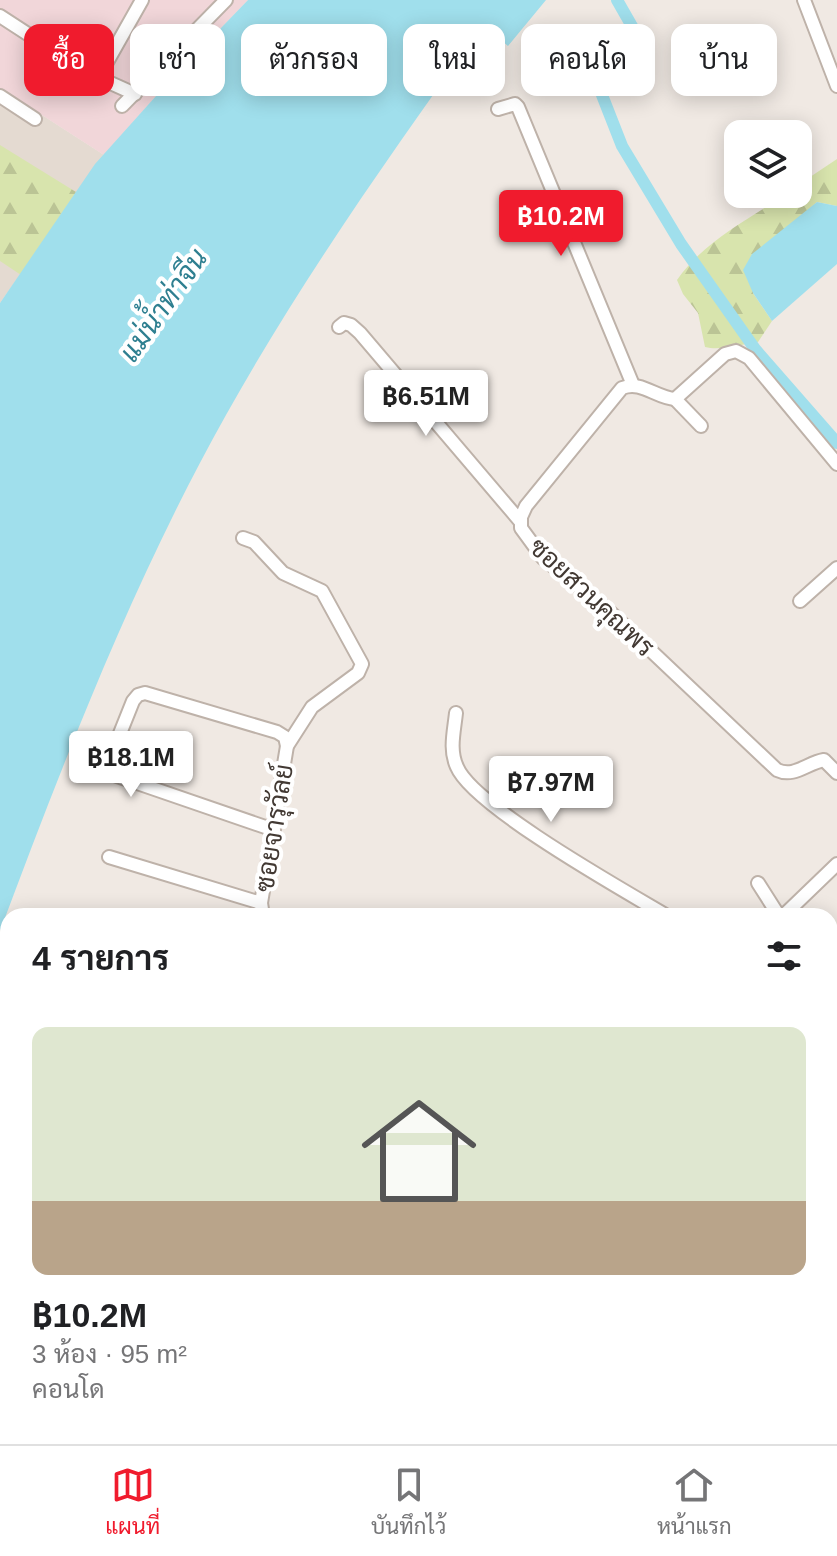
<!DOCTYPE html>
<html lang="th">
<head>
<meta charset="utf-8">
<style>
	body { margin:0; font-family:Helvetica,Sarabun,sans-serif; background:#f6f6f6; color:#202124; height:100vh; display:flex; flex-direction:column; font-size:30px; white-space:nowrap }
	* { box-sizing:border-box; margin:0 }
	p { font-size:26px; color:#757577 }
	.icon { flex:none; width:44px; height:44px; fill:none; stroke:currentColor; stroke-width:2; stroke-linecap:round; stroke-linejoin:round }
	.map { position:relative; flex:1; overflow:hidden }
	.panel { position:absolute; left:0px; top:908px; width:838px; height:536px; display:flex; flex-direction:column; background:#fff; border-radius:24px 24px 0 0; box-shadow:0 4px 20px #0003 }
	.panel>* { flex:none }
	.top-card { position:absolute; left:24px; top:24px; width:790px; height:72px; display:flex; gap:16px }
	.controls { position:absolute; left:724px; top:120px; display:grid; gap:16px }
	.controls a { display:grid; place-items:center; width:88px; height:88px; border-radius:16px; background:#fff; box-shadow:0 4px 20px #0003; font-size:40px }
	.price { position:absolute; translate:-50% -68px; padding:0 18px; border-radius:8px; background:#fff; color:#222; font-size:26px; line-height:52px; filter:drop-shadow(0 2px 4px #0008) }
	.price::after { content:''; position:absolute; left:50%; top:48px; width:24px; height:18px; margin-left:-12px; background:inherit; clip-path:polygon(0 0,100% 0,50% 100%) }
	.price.on { background:#f01b2d; color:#fff }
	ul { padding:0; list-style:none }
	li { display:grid; align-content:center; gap:16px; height:424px; padding:0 32px }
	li+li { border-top:2px solid #e0e0e0 }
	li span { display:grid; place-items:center; height:248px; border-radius:16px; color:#555 }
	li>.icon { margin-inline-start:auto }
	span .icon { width:144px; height:144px; fill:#fffc; stroke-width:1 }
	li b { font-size:34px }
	h2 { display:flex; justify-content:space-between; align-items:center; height:96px; padding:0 32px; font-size:34px }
	.pill { padding:0 28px; border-radius:16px; background:#fff; box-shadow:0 4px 20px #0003; font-size:28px; line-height:72px }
	.pill.on { background:#f01b2d; color:#fff }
	.dock { display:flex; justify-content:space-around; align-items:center; height:112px; border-top:2px solid #e0e0e0; background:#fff; font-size:22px; color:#757577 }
	.dock a { display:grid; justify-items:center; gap:4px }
	.dock .on { color:#f01b2d }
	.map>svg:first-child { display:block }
</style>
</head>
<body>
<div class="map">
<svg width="837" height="1444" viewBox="0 0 837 1444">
	<defs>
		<pattern id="grass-tufts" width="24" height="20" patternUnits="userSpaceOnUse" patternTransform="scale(2)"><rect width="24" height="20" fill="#d8e4ad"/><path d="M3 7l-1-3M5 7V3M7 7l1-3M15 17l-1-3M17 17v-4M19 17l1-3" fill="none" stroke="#bbc495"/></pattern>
		<pattern id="forest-firs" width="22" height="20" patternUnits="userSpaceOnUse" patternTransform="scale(2)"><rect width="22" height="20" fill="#d8e4ad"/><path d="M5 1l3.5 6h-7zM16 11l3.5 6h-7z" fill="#bbc495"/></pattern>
	</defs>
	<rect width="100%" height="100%" fill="#f0e9e3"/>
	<path fill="#e4dad1" d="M0,88L104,155L0,303Z"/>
	<path fill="#f1d6d9" d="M0,0H248L165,86L104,155L0,88Z"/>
	<path fill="url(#grass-tufts)" d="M619,1436H716L711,1444H613Z"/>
	<g fill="url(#forest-firs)">
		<path d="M0,145L76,192L21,275L0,261Z"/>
		<path d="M837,159V206L817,202L801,216L753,293L772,321L758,342C741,344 721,351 705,347L698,313L683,294L677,280C703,242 749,219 786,194H798V185Z"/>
	</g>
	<g fill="#a0dfec">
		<path d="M248,0H546L508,46L483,25C392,152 302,279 226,415C134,579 66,755 0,931V303L95,164L165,86Z"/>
		<path d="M817,202L837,206V264L772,321L753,293L743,270L752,254Z"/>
	</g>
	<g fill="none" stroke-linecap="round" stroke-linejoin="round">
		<g stroke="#a0dfec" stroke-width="12">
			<path d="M617,0L633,28L636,47L602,95L622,146L681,244L755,349L837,443"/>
			<path d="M0,1067L8,1069"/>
			<path d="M830,1374L837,1378"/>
		</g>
		<g stroke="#beb2a9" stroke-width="16">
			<g id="minor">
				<path d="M804,0L837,86"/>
				<path d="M0,16L86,72L135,94"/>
				<path d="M98,78L142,0"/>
				<path d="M0,96L35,119"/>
				<path d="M122,106L226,0"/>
				<path d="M498,109L515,104L518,107L633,385"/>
				<path d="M339,327L344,323L351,325L360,333L520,521"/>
				<path d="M675,399L701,426"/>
				<path d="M837,464L749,358L736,351L725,354L675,399C656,398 641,380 622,388L526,506L521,517V528L543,558L609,611L777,770C794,778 807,763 824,760L837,773"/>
				<path d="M243,538L254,542L283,573L322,591L362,664L358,673L312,707L287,746L261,903L263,916"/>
				<path d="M800,601L837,568"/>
				<path d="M456,713C454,732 449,750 457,767C473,806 625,891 667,916"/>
				<path d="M274,830L114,775L109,768V761L133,701L138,695L145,693L277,732L285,737L287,746"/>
				<path d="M109,857L261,903"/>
				<path d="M758,883L779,916"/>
				<path d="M783,916L837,864"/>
				<path d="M830,1198L836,1187"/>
				<path d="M830,1211C837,1221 835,1233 830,1245"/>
				<path d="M0,1353L8,1354"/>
				<path d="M0,1375L8,1376"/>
				<path d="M334,1436L348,1444"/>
				<path d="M182,1444L183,1436"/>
			</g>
		</g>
		<use href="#minor" stroke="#fff" stroke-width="12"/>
	</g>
	<g text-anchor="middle" stroke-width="8" stroke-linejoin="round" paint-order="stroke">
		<g font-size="26" fill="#423933" stroke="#fff">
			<text transform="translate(592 597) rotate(43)" y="9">ซอยสวนคุณพร</text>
			<text transform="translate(274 828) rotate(-81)" y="9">ซอยจารุวัลย์</text>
		</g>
		<g font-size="28" font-style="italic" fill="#2e7f90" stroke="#fff">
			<text transform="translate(163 305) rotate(-55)" y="10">แม่น้ำท่าจีน</text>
		</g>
	</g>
</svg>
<div class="controls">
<a><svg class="icon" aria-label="layers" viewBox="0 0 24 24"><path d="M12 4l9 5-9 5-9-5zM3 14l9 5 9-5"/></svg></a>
</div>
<b class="price on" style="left:561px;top:258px">฿10.2M</b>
<b class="price" style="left:426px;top:438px">฿6.51M</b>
<b class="price" style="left:131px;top:799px">฿18.1M</b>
<b class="price" style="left:551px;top:824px">฿7.97M</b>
<div class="top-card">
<a class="pill on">ซื้อ</a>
<a class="pill">เช่า</a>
<a class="pill">ตัวกรอง</a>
<a class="pill">ใหม่</a>
<a class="pill">คอนโด</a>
<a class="pill">บ้าน</a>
</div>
<section class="panel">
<h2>4 รายการ<svg class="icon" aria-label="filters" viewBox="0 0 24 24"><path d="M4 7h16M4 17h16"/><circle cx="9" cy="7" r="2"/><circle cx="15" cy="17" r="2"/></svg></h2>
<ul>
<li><span style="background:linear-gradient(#dfe7d0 70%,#b9a48a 0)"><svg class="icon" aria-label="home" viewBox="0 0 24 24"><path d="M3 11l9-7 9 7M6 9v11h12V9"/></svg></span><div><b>฿10.2M</b><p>3 ห้อง · 95 m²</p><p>คอนโด</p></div></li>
</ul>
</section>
</div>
<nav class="dock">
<a class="on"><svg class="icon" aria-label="map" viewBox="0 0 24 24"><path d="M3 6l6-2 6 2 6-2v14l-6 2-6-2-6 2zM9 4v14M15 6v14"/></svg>แผนที่</a>
<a><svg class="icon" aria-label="saved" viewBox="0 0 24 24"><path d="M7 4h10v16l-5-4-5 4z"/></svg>บันทึกไว้</a>
<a><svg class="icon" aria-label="home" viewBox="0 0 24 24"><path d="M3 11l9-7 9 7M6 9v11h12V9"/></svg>หน้าแรก</a>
</nav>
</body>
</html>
